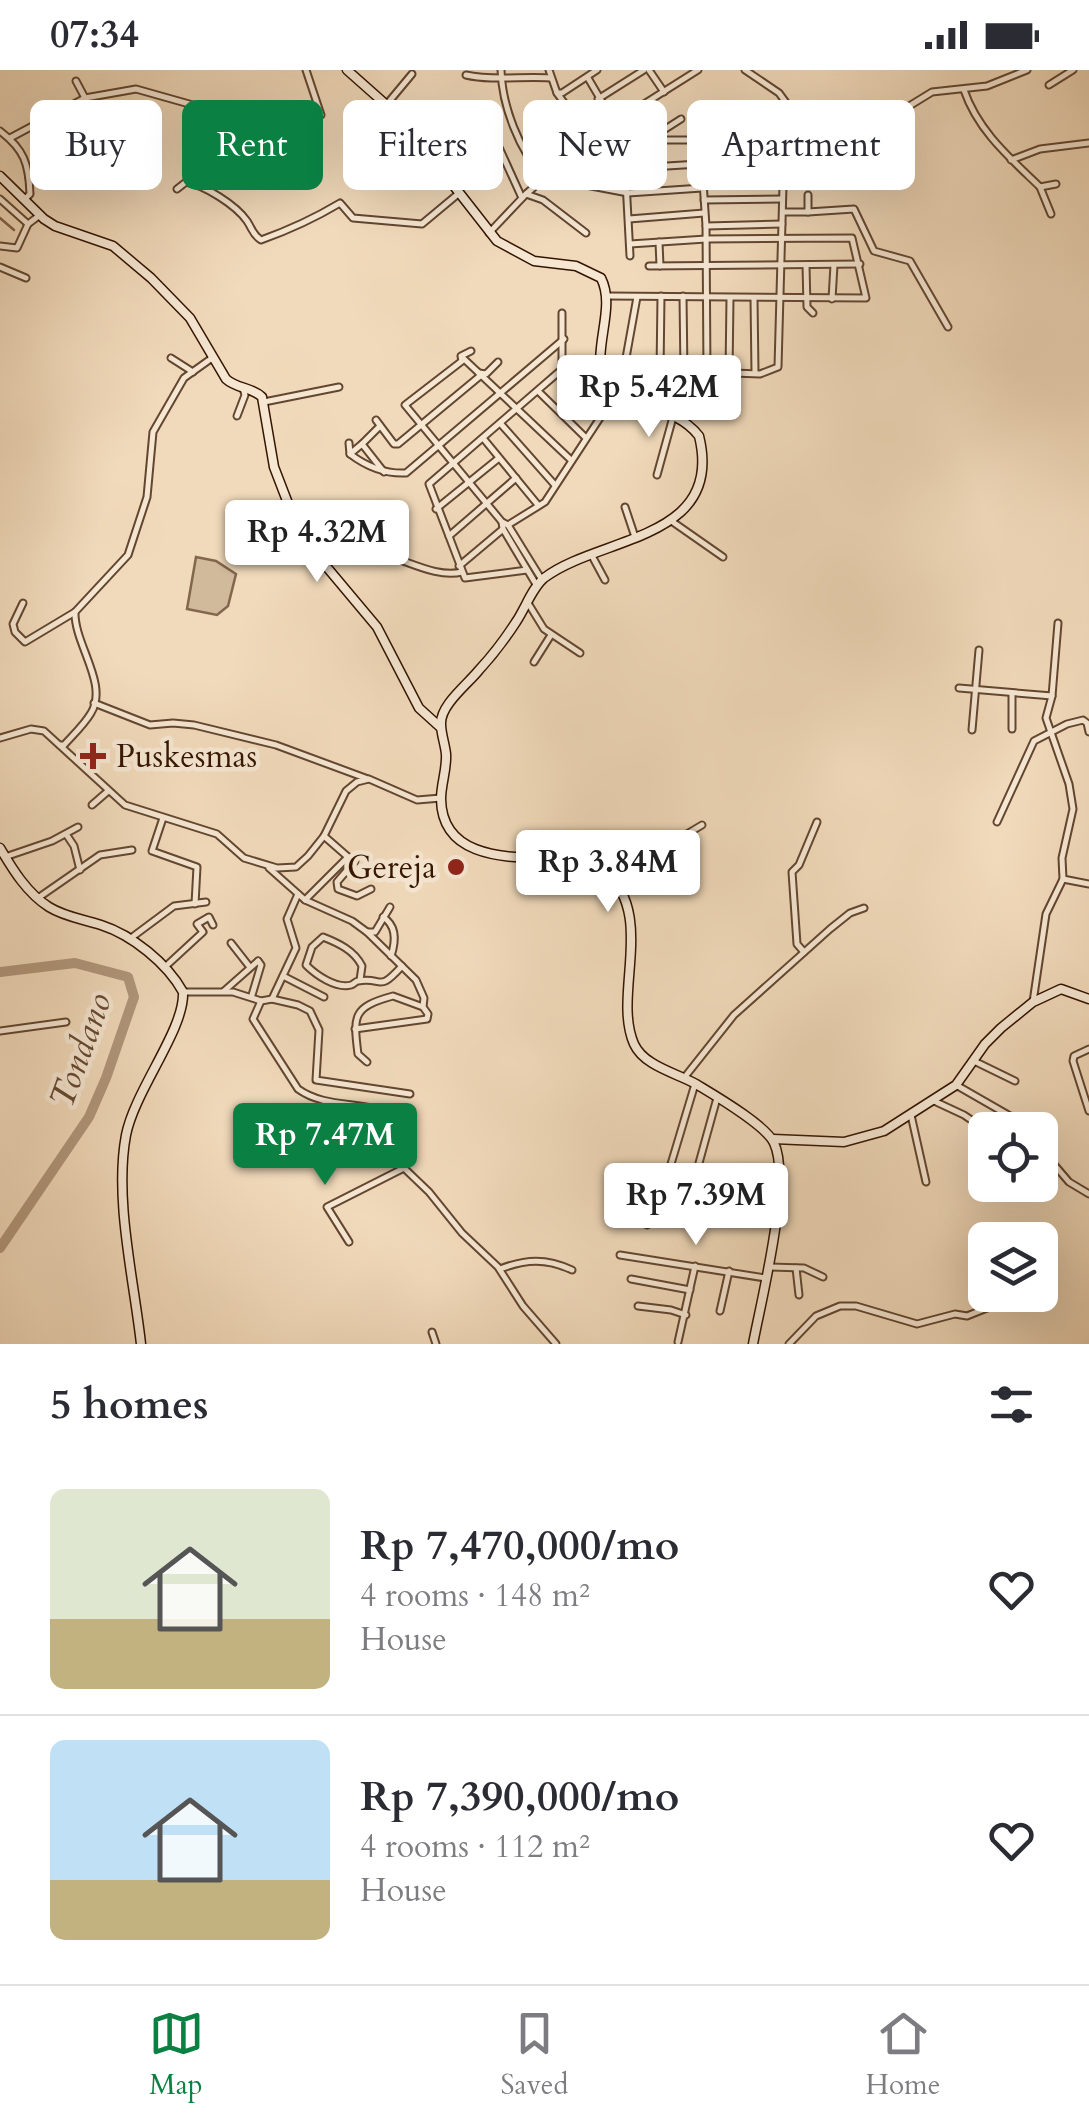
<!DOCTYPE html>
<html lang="en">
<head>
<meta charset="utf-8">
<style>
	body { margin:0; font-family:Cardo,serif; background:#f2f2f3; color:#2b2b33; height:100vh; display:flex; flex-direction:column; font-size:38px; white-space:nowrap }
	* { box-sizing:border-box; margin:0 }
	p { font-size:32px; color:#7c7c81 }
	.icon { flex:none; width:55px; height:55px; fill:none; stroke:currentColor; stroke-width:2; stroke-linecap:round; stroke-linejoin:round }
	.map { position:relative; height:1274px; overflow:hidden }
	.details { display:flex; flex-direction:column; background:#fff; flex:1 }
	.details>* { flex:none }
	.banner { position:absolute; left:30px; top:30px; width:1030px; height:90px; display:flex; gap:20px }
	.fabs { position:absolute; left:968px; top:1042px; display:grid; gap:20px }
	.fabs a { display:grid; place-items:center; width:90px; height:90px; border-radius:15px; background:#fff; box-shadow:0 10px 40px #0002; font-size:50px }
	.price { position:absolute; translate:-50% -85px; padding:0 22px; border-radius:10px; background:#fff; color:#222; font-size:32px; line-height:65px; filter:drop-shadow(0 2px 5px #0008) }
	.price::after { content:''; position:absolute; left:50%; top:60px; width:30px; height:22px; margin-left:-15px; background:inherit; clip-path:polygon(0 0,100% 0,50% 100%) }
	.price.selected { background:#0b8043; color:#fff }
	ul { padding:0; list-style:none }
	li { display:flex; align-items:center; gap:30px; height:250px; padding:0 50px }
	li+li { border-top:2px solid #e1e1e2 }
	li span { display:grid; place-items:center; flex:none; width:280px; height:200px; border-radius:15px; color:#555 }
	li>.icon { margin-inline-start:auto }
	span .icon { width:120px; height:120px; fill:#fffc; stroke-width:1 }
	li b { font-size:42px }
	h2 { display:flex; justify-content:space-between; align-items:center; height:120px; padding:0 50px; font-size:42px }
	.pill { padding:0 35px; border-radius:15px; background:#fff; box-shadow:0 10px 40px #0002; font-size:35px; line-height:90px }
	.pill.selected { background:#0b8043; color:#fff }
	.status { display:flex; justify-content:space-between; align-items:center; height:70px; padding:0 50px; background:#fff; direction:ltr }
	.status svg { height:28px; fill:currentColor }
	.tab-bar { display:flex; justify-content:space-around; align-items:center; height:140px; border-top:2px solid #e1e1e2; background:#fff; font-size:28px; color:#7c7c81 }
	.tab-bar a { display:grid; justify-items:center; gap:5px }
	.tab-bar .selected { color:#0b8043 }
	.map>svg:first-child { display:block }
</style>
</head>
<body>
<div class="status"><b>07:34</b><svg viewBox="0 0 49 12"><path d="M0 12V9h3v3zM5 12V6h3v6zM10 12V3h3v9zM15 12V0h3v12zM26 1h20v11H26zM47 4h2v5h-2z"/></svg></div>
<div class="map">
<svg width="1089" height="1274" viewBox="0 0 1089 1274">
	<rect width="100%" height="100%" fill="#f1dabb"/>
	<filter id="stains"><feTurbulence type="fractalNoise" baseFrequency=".002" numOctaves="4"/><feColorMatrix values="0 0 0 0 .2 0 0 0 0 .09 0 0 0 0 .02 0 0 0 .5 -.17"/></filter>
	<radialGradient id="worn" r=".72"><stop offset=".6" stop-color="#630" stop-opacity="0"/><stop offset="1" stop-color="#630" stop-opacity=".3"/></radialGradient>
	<path fill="#d1b99b" stroke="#82674e" stroke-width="2.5" d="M196,487L216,491L236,504L228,536L217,545L187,539Z"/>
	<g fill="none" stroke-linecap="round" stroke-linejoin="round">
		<path stroke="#7f634b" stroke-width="2.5" d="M0,148L14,160"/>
		<path stroke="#b1977c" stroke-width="10" d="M0,902L75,893L128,907L134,927L106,1008L89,1047L0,1178"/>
		<g stroke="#634630" stroke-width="9">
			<g id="street">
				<path d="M306,0L321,45"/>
				<path d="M501,0C502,35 519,81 544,107L628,123L702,118"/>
				<path d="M549,0L557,23"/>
				<path d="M597,0L562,23H557L590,68L611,87L625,93L630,186"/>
				<path d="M649,0L664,22"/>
				<path d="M745,0L779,23L809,64L829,71L862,65L932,22L987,16L1027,0"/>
				<path d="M466,5C492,11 523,6 550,8"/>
				<path d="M588,8L615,54"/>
				<path d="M76,11L85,28"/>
				<path d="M1049,15L1073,0"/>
				<path d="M964,20C978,61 1010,88 1040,117L1056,114"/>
				<path d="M598,29L644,0"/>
				<path d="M387,34L412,4"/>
				<path d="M482,40L522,128"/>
				<path d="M0,61C24,79 29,94 30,124L25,129"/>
				<path d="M10,68L85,28L136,19L214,41L258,64L299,72L317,71"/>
				<path d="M653,70H689"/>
				<path d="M420,71L440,61L454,87"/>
				<path d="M620,88L681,49"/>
				<path d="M1011,90L1040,79L1089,73"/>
				<path d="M626,95L635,98L699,94L702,97L706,156L707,303"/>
				<path d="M1040,117L1051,144"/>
				<path d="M177,119L186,112C204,115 236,135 247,151C253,160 252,164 261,170C289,160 315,148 340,133L353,148L422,154L458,124"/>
				<path d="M526,124L543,130L586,163"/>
				<path d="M0,129L28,154"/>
				<path d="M704,130L782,129"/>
				<path d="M783,142H808V125"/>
				<path d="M808,142L854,139L874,181L910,191L948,257"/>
				<path d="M629,149L704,143"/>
				<path d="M706,156L782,154"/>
				<path d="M489,163L526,124L590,68L698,0"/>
				<path d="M659,172L660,196"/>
				<path d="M0,176L17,178L28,154L40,145"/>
				<path d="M806,195L807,237L813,243"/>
				<path d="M649,196L860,194"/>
				<path d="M0,197L26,208"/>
				<path d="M608,226L866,228L852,168L706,169L630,174"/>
				<path d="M683,226L684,303"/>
				<path d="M754,228L755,303"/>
				<path d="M832,229L834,195"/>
				<path d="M562,243V307L598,346"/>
				<path d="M471,281L461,286L462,291L405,335L502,452"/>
				<path d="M171,288L193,302"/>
				<path d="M463,288L571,390"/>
				<path d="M624,299L760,304L778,297L783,116L761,103L702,100"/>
				<path d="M660,302L661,226"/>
				<path d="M479,303L486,304L498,292"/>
				<path d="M729,303L730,228"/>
				<path d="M538,321L586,368"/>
				<path d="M264,332L339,317"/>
				<path d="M237,346L245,325L243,318"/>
				<path d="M376,350L394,374H398L480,306"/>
				<path d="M500,353L554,414"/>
				<path d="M380,356L362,374L384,402"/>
				<path d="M483,368L538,435"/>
				<path d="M349,373L350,384"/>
				<path d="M362,374L350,384C367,397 385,404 406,403L564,269"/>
				<path d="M657,405L673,347"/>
				<path d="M625,437L635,467"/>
				<path d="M436,439L499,388"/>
				<path d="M670,450L723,487"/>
				<path d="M508,455L542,510"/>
				<path d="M503,459L537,516"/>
				<path d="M449,466L516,408"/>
				<path d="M591,484L605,510"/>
				<path d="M321,488C374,460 420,512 462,502"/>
				<path d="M459,496L503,459L502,452L508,455L545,432L613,328L624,299L637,227"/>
				<path d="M527,500L465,508L429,414L560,301"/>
				<path d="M23,533L13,554L15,562L25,572L75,542"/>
				<path d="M528,533L544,559L580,583"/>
				<path d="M534,592L551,565"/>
				<path d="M959,618L1052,626"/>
				<path d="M1012,623V659"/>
				<path d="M94,633L150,655L173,653L194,655L276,675L368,709"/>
				<path d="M972,660L979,580"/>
				<path d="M0,668L31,659L44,661L125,735L217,764L244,788L277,798L296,797L308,786L324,766L346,721L357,712L369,709L417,730L441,728"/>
				<path d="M60,675H64C73,665 84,655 91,643C109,614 74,574 75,542L128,485L147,427L153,362L184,308L212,288"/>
				<path d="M92,735L107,722"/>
				<path d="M163,748L152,781L197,797L195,834"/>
				<path d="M997,752L1034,671L1067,654L1083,650L1087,653L1089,662"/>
				<path d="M66,764L74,776L80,800"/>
				<path d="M5,787L52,771L78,757"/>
				<path d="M348,787L355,791L337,812L338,819L357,826L371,819"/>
				<path d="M269,798L305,830L352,851L367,862L416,910L424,928L423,937L428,944L427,949L355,959"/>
				<path d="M1063,809L1089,814"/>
				<path d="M622,820L647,808L640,792L702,755"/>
				<path d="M38,828L100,785L132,780"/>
				<path d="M305,830L348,787L324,766"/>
				<path d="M383,847C397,856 396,871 391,886"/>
				<path d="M367,862H375L390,837"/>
				<path d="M131,868L174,836L206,832"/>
				<path d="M231,873L249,896"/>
				<path d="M804,882L797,874L792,802L799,795L817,752"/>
				<path d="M165,897L203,862L197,854L209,847L213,855"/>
				<path d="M283,906L324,927"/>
				<path d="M360,910L362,896C354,880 338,873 323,867L312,877L306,895C316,905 336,919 351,915C354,914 356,911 358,911C383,906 377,924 402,896"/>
				<path d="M224,921L258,891"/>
				<path d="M183,922H233L261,931L272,929L298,935L310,941L319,960L316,1010L410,1024"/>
				<path d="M252,925L261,895L258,891"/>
				<path d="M272,929L296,878L287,849L298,824"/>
				<path d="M261,931L253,949L298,1019C323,1037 355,1032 384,1041L404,1098L429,1122L462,1163L498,1197L523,1236L556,1274"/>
				<path d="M1033,932L1046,844L1063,809L1062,788L1073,739L1069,714L1046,648L1052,626L1058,553"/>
				<path d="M0,961L66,952"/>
				<path d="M1089,979L1074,986L1073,991L1089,1041"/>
				<path d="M974,991L1015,1011"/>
				<path d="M367,992L358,984C353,945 353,937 393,926L423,937"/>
				<path d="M684,1008L734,945L830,859L850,843L864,838"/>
				<path d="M956,1015L1010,1046L1025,1060"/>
				<path d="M934,1031L964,1045L986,1060"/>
				<path d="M911,1045L926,1112"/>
				<path d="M984,1068L985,1067"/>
				<path d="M1040,1078L1069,1112L1089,1124"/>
				<path d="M699,1093L717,1028"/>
				<path d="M647,1155L662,1124L695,1014"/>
				<path d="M349,1172L327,1137L404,1098"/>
				<path d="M620,1185L765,1208"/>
				<path d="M770,1197L804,1198L823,1207"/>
				<path d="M796,1198L799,1225"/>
				<path d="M500,1199C526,1189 546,1188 572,1200"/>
				<path d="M631,1209L690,1220"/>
				<path d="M638,1236L671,1240L686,1245"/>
				<path d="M720,1241L729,1201"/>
				<path d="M432,1262L436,1274"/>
				<path d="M678,1272L695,1196"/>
				<path d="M789,1274L816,1246L840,1236H856L917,1254L955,1244L967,1246L992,1236H1023"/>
			</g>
		</g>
		<g stroke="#341501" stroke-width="11">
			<g id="secondary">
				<path d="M347,0L400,47L497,171L534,191L576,196L601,208C617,240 590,279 605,316C634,340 675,335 699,366C725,471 599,466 544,508C532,518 525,539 516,552C505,569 493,585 479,600C468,614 440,635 441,654C441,664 445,674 446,684C447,699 441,714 441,729C442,790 510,787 553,789C570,790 590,788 604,800C657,845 612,924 634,974C644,996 676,1003 696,1014C714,1025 766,1055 774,1073C792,1110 761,1231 753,1274"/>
				<path d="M0,106L44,149L55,156L113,176L151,208L190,248L226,309C237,319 252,317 262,327L274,397L289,436L325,495L377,557L419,638L440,657"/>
				<path d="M0,778C13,800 27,823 49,837C65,847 83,849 101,855C132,865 167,893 183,922C185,959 135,1020 126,1065C114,1129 134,1210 141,1274"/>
				<path d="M773,1069L844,1072L884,1061L956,1015L985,974L1001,958L1033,932L1061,919L1089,929"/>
			</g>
		</g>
		<use href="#street" stroke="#f6e7d3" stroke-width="5"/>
		<use href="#secondary" stroke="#f6e7d3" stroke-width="8"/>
	</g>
	<g fill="#8f2418" stroke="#f6e7d3" stroke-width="4">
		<path d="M88 671h10v10h10v10h-10v10h-10v-10h-10v-10h10z"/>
		<circle cx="456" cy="797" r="10"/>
	</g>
	<g text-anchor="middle" stroke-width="9" stroke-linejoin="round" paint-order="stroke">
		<g font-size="32" fill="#341501" stroke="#f6e7d3" text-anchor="start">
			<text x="116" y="697">Puskesmas</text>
			<text x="436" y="808" text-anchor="end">Gereja</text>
		</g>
		<g font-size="35" font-style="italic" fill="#664932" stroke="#f6e7d3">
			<text transform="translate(80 980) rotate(-70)" y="12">Tondano</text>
		</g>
	</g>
	<rect width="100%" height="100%" filter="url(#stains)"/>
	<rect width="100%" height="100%" fill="url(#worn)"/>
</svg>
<div class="fabs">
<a><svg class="icon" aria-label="locate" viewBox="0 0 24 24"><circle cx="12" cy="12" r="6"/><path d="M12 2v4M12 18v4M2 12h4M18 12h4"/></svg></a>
<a><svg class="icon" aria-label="layers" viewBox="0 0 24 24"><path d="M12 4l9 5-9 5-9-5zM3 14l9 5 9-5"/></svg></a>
</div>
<b class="price" style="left:649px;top:370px">Rp 5.42M</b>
<b class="price" style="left:317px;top:515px">Rp 4.32M</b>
<b class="price" style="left:608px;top:845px">Rp 3.84M</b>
<b class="price selected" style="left:325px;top:1118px">Rp 7.47M</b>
<b class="price" style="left:696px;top:1178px">Rp 7.39M</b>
<div class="banner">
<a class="pill">Buy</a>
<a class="pill selected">Rent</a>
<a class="pill">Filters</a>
<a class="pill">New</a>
<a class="pill">Apartment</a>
</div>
</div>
<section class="details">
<h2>5 homes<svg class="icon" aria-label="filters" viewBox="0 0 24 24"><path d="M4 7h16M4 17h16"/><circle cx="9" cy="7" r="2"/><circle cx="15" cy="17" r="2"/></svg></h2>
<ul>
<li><span style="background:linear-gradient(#dfe7d0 65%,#c2b280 0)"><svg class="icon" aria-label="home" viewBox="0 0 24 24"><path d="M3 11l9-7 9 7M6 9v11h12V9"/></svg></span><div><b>Rp 7,470,000/mo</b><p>4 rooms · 148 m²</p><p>House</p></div><svg class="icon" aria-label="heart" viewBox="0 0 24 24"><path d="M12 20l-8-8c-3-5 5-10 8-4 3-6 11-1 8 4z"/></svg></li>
<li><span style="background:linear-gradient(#bfe0f5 70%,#c2b280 0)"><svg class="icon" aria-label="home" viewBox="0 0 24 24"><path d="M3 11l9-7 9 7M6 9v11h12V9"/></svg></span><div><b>Rp 7,390,000/mo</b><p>4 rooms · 112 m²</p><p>House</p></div><svg class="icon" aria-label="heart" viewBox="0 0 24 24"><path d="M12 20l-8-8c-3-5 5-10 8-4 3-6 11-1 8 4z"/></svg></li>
</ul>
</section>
<nav class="tab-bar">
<a class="selected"><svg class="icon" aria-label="map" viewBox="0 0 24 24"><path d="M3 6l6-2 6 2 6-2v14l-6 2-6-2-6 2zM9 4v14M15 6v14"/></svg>Map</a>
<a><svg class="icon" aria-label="saved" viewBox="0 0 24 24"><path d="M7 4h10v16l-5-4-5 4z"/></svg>Saved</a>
<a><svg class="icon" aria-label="home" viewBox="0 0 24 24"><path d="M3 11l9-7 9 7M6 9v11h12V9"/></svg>Home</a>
</nav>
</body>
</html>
